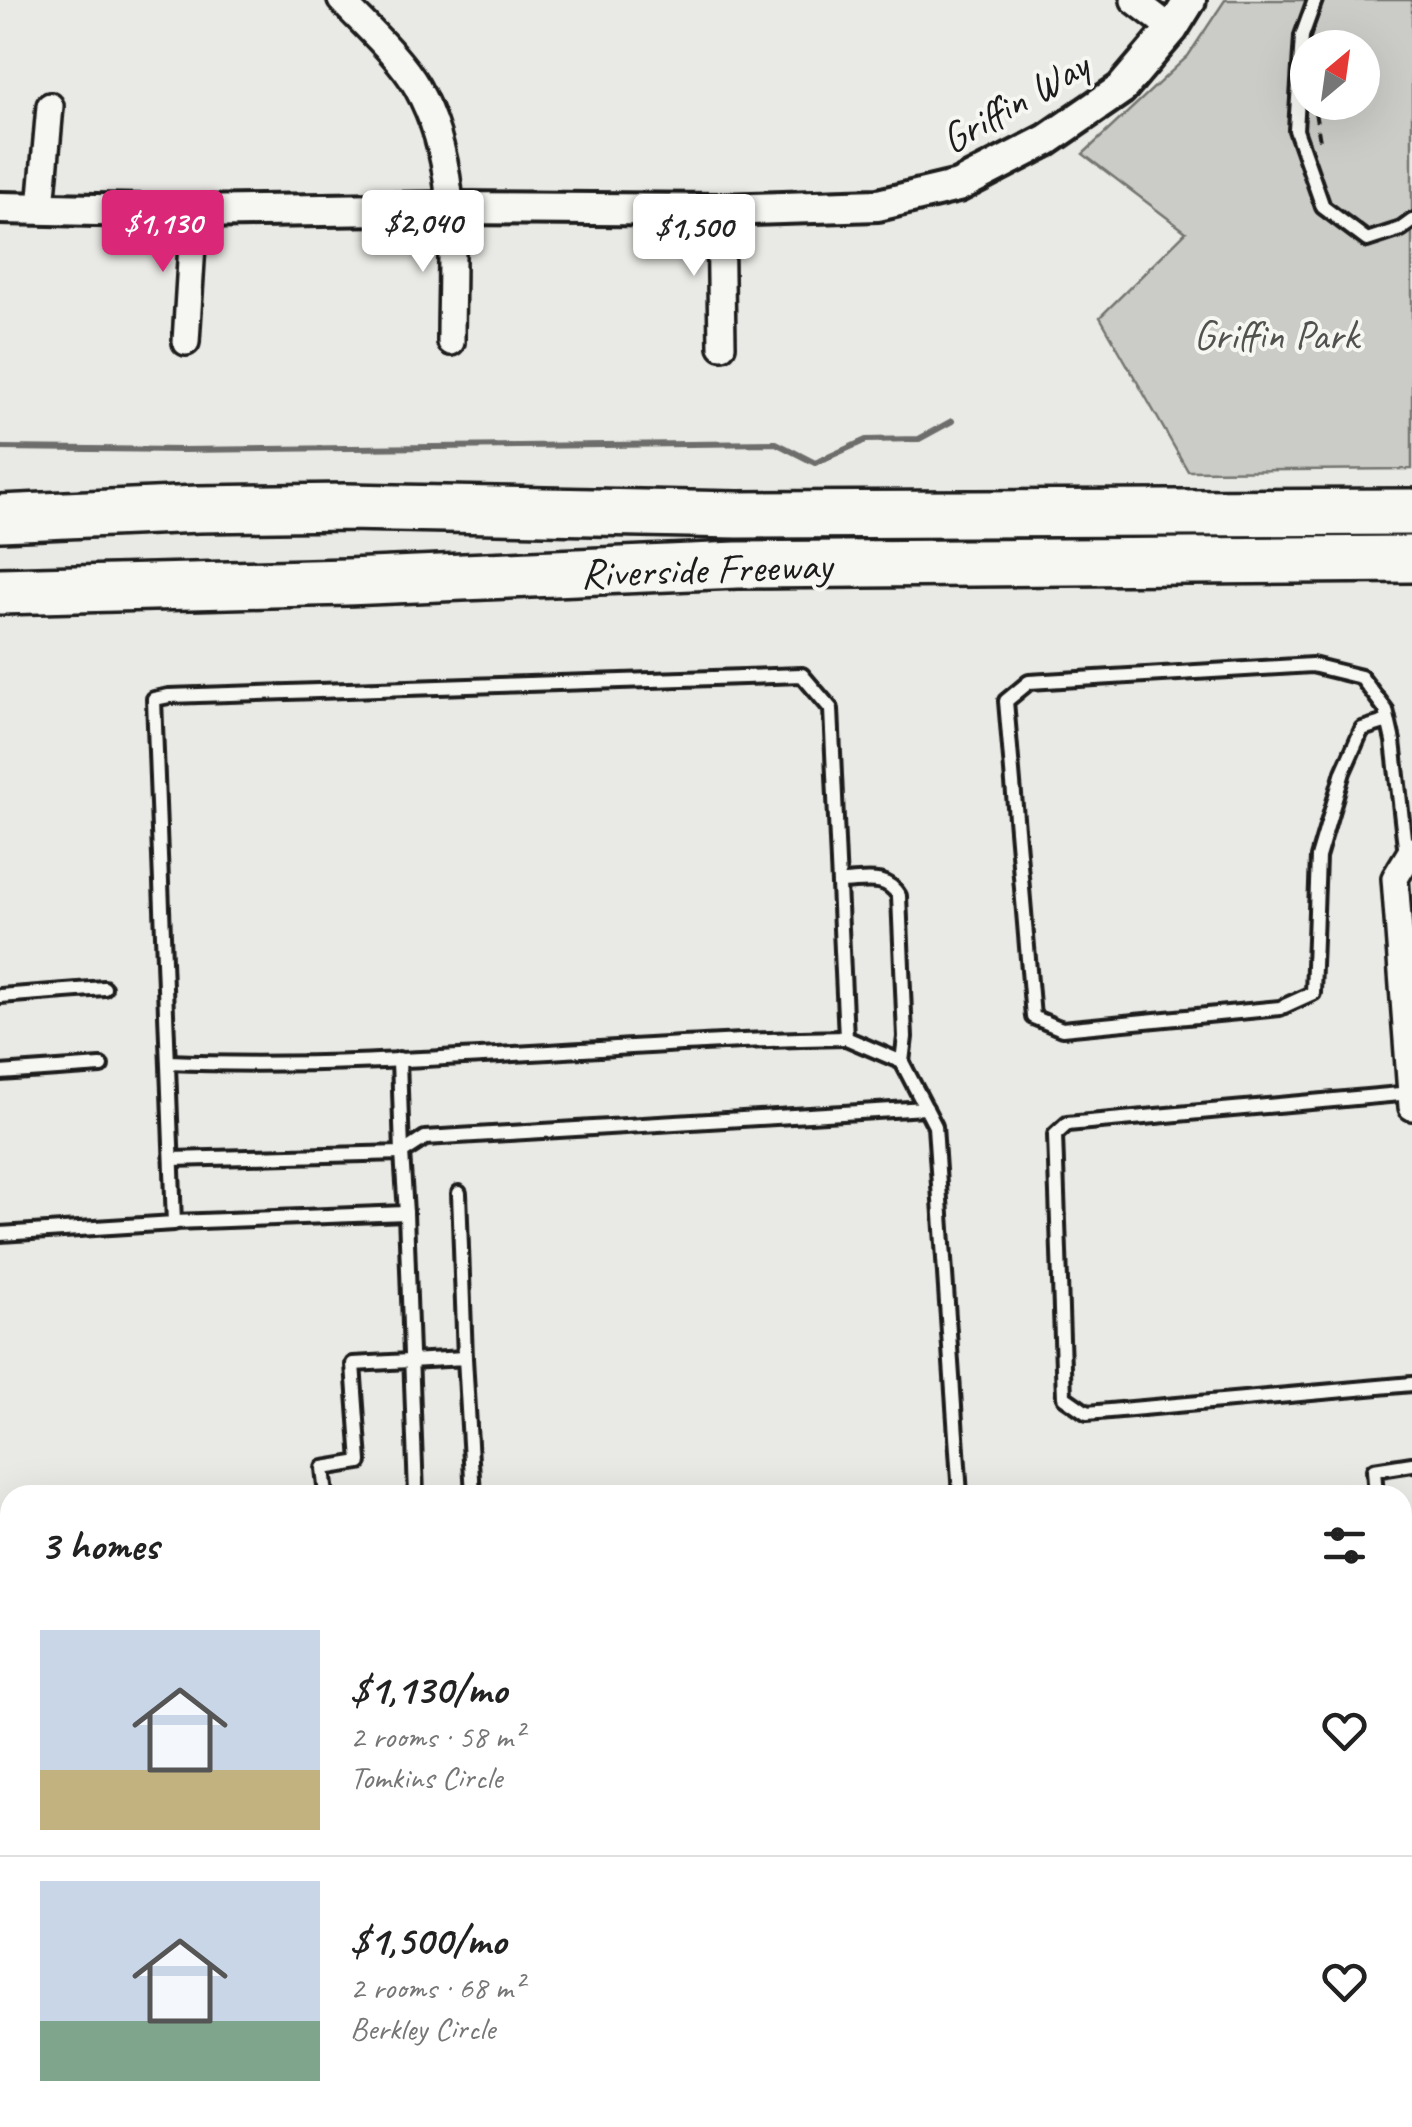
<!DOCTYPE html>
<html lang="en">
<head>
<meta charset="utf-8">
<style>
	body { margin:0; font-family:Caveat,sans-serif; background:#f2f2f2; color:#222; height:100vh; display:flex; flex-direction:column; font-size:38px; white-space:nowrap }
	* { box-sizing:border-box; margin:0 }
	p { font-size:32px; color:#767676 }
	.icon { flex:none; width:55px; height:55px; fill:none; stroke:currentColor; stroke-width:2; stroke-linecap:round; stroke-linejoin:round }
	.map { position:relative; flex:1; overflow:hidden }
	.panel { position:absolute; left:0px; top:1485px; width:1412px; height:642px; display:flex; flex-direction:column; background:#fff; border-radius:30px 30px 0 0; box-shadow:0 10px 40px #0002 }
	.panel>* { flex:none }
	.needle { width:65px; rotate:29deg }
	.fabs { position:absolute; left:1290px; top:30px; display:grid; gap:20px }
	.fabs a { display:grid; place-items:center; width:90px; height:90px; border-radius:50%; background:#fff; box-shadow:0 10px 40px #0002; font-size:50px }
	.price { position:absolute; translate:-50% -85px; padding:0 22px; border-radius:10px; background:#fff; color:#222; font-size:32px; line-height:65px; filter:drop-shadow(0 2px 5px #0008) }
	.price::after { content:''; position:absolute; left:50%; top:60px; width:30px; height:22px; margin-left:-15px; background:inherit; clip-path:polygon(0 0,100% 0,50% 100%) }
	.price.on { background:#db2777; color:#fff }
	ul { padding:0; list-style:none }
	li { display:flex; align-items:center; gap:30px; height:250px; padding:0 40px }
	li+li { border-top:2px solid #e0e0e0 }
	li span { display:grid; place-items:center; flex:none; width:280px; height:200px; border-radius:0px; color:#555 }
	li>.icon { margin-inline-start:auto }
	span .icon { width:120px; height:120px; fill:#fffc; stroke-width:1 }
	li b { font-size:42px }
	h2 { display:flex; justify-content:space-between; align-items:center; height:120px; padding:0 40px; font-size:42px }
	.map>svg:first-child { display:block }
</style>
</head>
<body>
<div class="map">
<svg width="1412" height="2127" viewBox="0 0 1412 2127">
	<rect width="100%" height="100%" fill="#e9e9e5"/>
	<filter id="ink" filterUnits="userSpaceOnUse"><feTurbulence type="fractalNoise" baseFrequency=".01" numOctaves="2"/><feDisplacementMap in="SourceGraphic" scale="20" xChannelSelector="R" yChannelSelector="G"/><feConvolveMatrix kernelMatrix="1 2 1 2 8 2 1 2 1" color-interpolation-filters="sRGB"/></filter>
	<g filter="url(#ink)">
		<path fill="#cbcbc7" stroke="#747472" stroke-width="2.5" fill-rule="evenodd" d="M1225,0H1412V469L1188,471L1100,317L1186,232L1083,154L1188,56ZM1308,48H1362V102H1308Z"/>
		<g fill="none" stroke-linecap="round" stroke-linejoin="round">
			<path stroke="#6d6d6c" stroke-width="6" d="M0,448L182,450L776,443L815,463L866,440L919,439L952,421"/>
			<g stroke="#a3a3a1" stroke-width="22">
				<path d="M0,1646L10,1647"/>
				<path d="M1402,1798L1412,1799"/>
			</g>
			<g stroke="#1c1c1c" stroke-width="20">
				<g id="service">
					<path d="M1315,0L1302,36L1296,130L1323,207L1367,240L1401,229L1412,221"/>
					<path d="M1388,721L1362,729L1343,772L1318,857L1313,993L1280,1008L1062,1029L1033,1017L1006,701L1029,682L1312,665L1361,677L1386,710L1393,741L1406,855"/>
					<path d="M839,882C862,882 886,873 899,896L905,1037L902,1062"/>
					<path d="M0,996L104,988"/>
					<path d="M168,1062C394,1071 620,1041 846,1038"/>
					<path d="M0,1073L101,1066"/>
					<path d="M1411,1093L1067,1124L1055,1135L1064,1397L1087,1413L1412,1384"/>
					<path d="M172,1159L402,1153L399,1059"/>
					<path d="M459,1193L465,1358"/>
					<path d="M406,1213L416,1495"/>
					<path d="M174,1222L406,1213L402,1153L425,1138L926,1108"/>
					<path d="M0,1234L174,1223L154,699L169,696L802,675L831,709L846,1038L902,1062L935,1126L960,1495"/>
					<path d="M326,1495L323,1468L360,1462L353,1364L465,1358L473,1495"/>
					<path d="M1376,1495L1374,1470L1412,1464"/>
					<path d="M0,1679L10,1680"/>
					<path d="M0,1805L10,1806"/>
					<path d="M1402,1834L1412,1835"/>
					<path d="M1402,2033L1412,2032"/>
					<path d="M0,2078L10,2077"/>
					<path d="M398,2118L399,2127"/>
				</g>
			</g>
			<g stroke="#1c1c1c" stroke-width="32">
				<g id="minor">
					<path d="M341,0C364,25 400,57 417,87C461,166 451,255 451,342"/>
					<path d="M1134,0L1172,29"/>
					<path d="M41,208L50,106"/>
					<path d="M720,210L722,346"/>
					<path d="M186,342L194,212"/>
					<path d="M1412,850L1395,878L1412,1107"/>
				</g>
			</g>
			<g stroke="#1c1c1c" stroke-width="38">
				<g id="tertiary">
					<path d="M0,208L194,212L450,208L720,210L878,205L958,186L1047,140L1121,89L1172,29L1190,0"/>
					<path d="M0,1583L10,1584"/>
					<path d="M1402,1735L1412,1736"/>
				</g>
			</g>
			<g stroke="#1c1c1c" stroke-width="45">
				<g id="primary">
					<path d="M1402,2082L1412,2081"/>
					<path d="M528,2127L632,2118"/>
					<path d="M1058,2127L1068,2118"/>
				</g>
			</g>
			<g stroke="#1c1c1c" stroke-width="52">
				<g id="motorway">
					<path d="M0,518L198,509L346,507L738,515L1412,512"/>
					<path d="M0,591L347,582L737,565L1412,559"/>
				</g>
			</g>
			<path stroke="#1c1c1c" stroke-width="4" stroke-dasharray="10 8" stroke-linecap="butt" d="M1315,112L1321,147"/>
			<use href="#service" stroke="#f6f6f2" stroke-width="12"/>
			<use href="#minor" stroke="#f6f6f2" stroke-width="25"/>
			<use href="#tertiary" stroke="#f6f6f2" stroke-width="30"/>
			<use href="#primary" stroke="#f6f6f2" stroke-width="38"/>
			<use href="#motorway" stroke="#f6f6f2" stroke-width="45"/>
			<g stroke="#1c1c1c" stroke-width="6">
				<path d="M0,1701L10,1702"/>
				<path d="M1402,1854L1412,1855"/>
			</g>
		</g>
	</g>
	<g text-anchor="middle" stroke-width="8" stroke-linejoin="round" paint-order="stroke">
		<g font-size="42" fill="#1c1c1c" stroke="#f6f6f2">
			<text transform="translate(1014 101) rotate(-30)" y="15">Griffin Way</text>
			<text transform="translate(706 568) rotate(-2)" y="15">Riverside Freeway</text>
		</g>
		<g font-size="42" fill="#51514f" stroke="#f6f6f2">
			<text x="1276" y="349">Griffin Park</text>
		</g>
	</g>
</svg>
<div class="fabs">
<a><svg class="needle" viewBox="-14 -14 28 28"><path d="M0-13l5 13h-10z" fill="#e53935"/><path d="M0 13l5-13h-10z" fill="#767676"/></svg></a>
</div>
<b class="price on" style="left:163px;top:275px">$1,130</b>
<b class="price" style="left:423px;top:275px">$2,040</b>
<b class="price" style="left:694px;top:279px">$1,500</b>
<section class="panel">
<h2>3 homes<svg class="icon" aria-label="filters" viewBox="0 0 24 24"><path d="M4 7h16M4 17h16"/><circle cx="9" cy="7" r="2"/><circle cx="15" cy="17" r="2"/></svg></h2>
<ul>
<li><span style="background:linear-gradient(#c9d6e8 70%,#c2b280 0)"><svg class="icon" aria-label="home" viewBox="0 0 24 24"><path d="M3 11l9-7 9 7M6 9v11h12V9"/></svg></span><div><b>$1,130/mo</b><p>2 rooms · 58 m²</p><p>Tomkins Circle</p></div><svg class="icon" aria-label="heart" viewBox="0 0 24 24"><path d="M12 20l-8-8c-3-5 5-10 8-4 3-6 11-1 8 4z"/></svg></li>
<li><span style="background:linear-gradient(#c9d6e8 70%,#7fa58c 0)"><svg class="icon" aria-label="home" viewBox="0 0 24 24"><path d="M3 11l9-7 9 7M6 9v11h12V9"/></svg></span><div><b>$1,500/mo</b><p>2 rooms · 68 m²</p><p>Berkley Circle</p></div><svg class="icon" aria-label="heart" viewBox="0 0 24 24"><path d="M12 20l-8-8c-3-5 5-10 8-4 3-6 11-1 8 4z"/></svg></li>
</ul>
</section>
</div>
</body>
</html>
